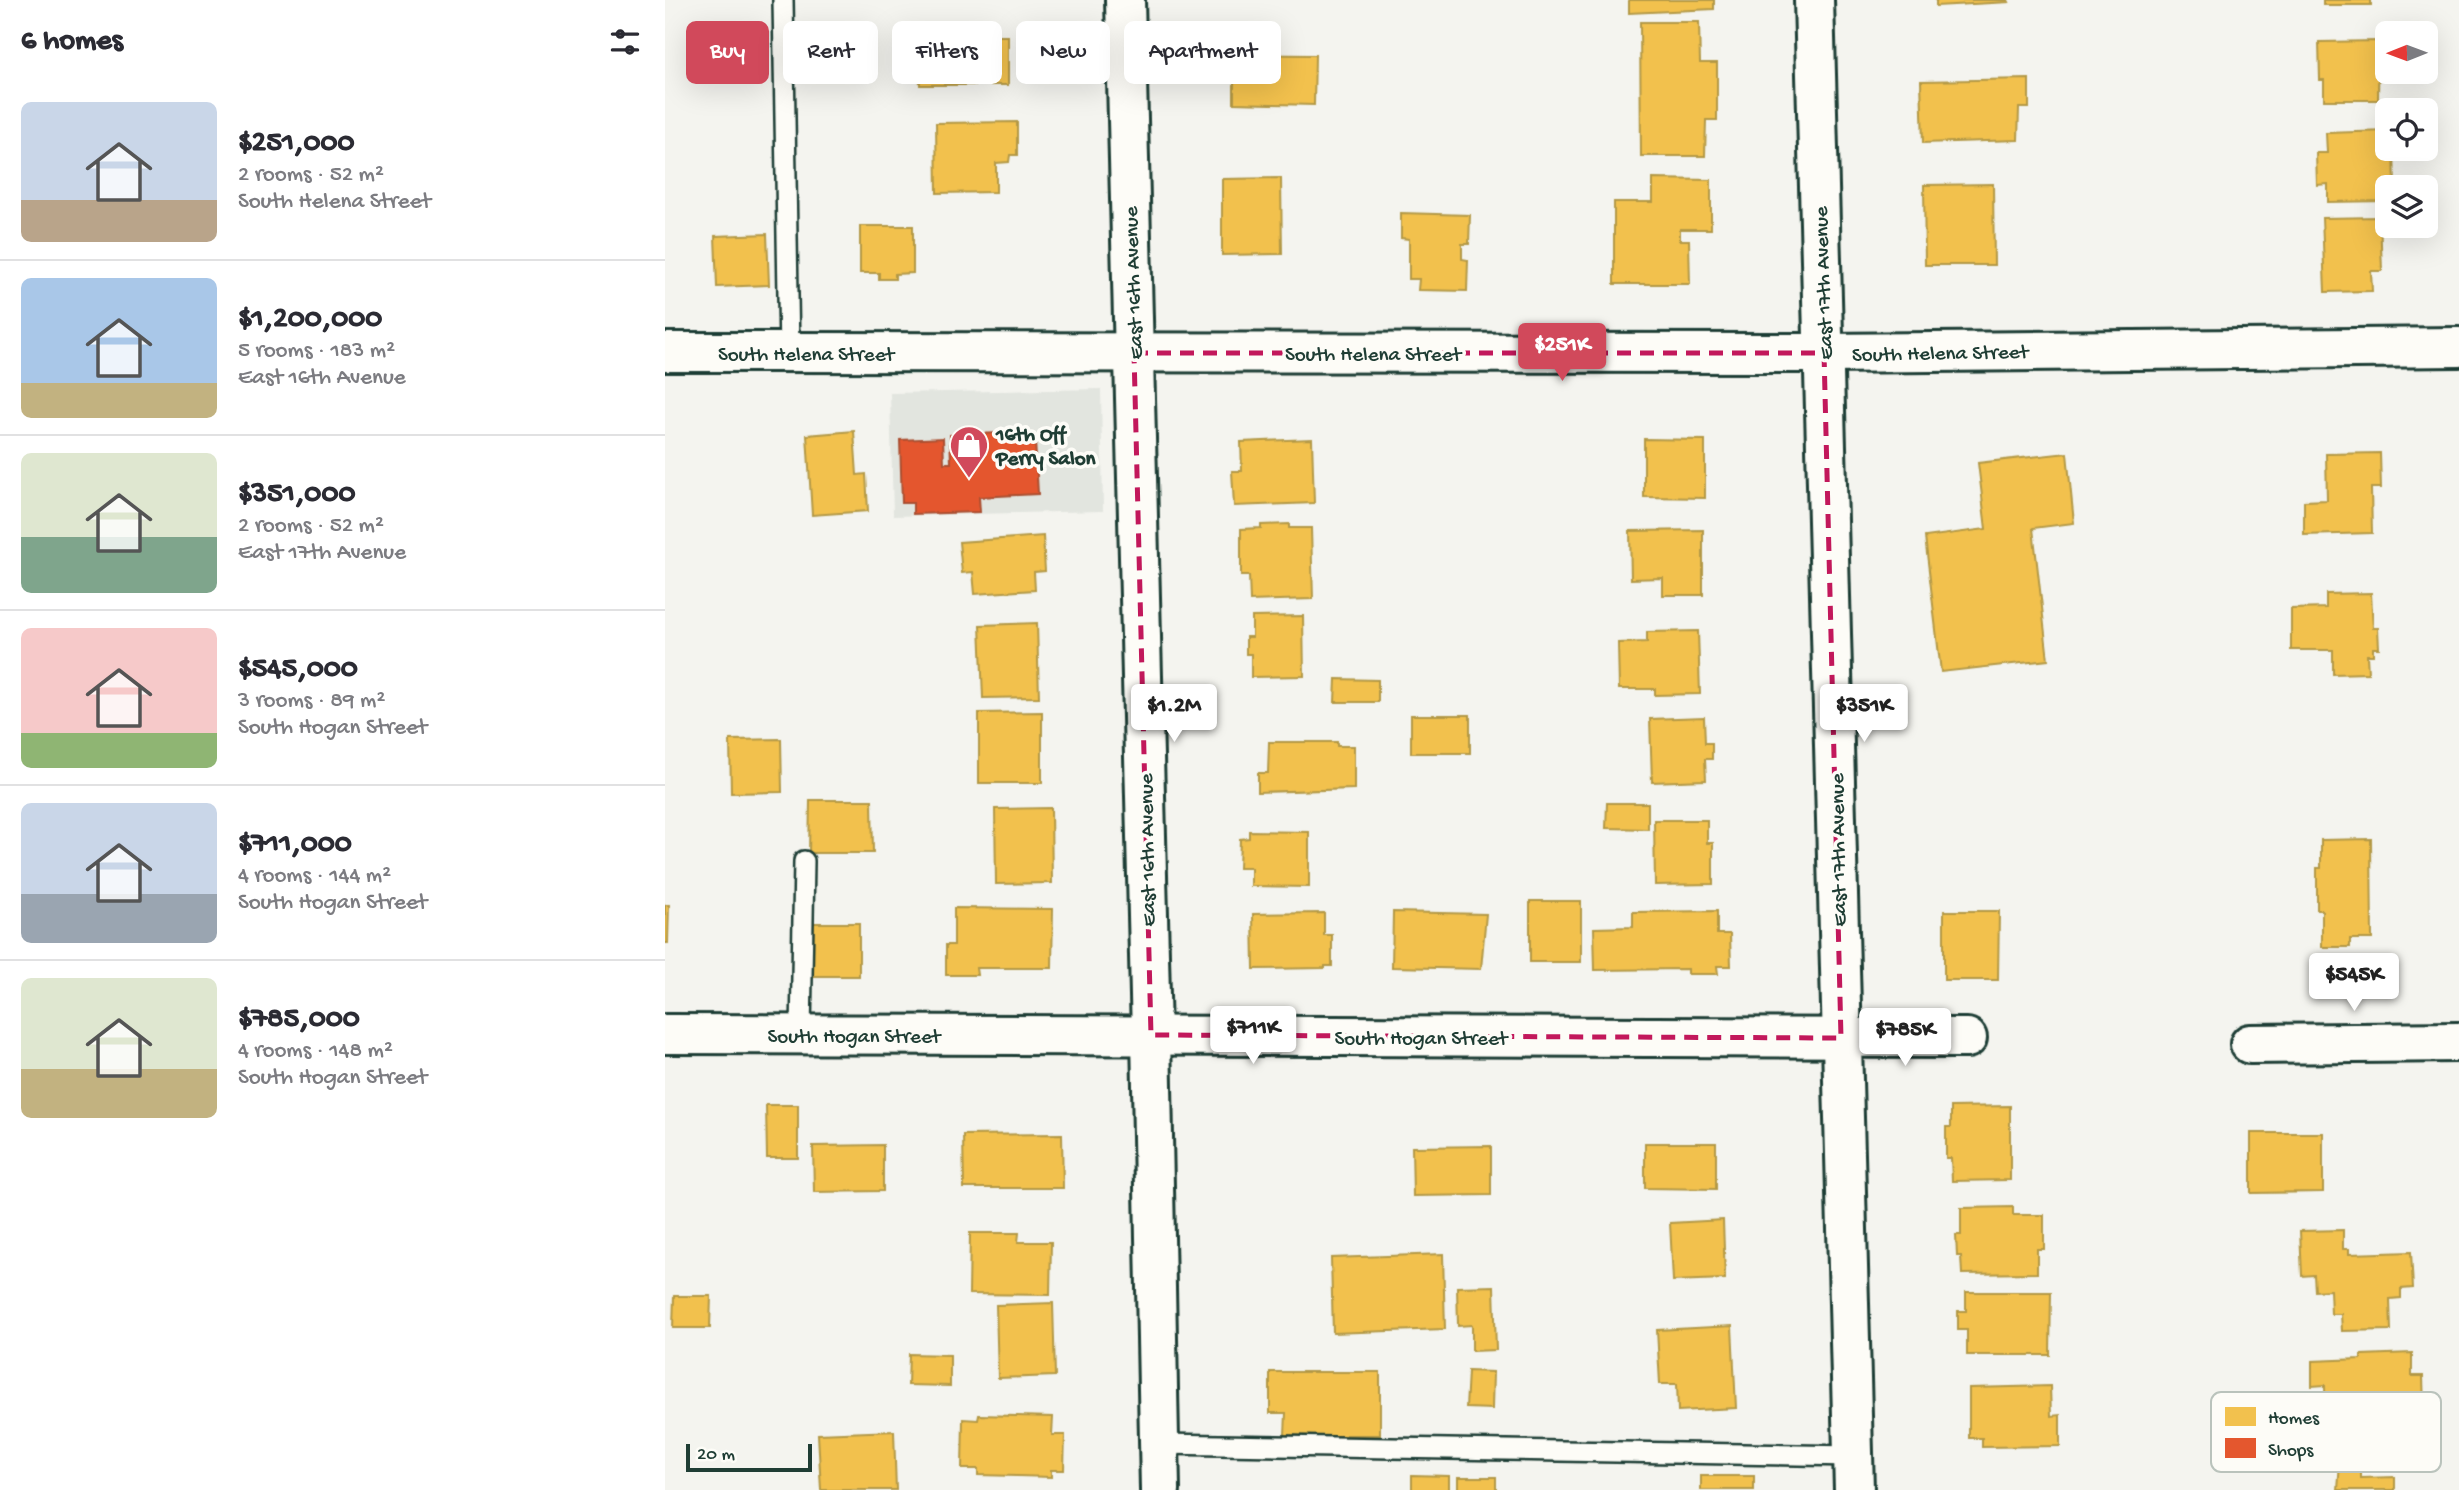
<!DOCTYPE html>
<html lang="en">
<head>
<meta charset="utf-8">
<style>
	body { margin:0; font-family:"Gochi Hand",sans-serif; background:#f7f7f7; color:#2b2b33; height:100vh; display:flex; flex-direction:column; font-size:26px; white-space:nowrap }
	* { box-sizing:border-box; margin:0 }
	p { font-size:23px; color:#7c7c81 }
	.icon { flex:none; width:38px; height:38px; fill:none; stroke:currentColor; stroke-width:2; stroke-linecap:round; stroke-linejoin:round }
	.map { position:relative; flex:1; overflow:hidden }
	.details { display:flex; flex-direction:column; background:#fff; width:665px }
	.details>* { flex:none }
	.hud { position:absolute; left:21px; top:21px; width:665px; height:63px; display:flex; gap:14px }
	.needle { width:46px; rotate:269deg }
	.fabs { position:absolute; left:1710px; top:21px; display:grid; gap:14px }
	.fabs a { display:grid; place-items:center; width:63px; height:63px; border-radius:10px; background:#fff; box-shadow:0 7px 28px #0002; font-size:35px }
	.scale { position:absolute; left:21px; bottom:18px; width:126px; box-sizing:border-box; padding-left:7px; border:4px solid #1f3d34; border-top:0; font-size:19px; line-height:24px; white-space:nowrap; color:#1f3d34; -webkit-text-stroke:5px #fdfcf7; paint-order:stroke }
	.price { position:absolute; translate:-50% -60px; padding:0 16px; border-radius:7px; background:#fff; color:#222; font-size:23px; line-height:46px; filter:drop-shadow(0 2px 4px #0008) }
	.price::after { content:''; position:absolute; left:50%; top:42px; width:21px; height:16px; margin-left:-10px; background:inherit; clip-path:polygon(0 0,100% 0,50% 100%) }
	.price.current { background:#d1495b; color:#fff }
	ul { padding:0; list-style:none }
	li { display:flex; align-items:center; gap:21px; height:175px; padding:0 21px }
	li+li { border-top:2px solid #e1e1e2 }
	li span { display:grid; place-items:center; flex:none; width:196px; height:140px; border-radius:10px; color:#555 }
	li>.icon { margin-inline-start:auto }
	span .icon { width:84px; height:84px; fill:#fffc; stroke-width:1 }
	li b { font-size:30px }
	h2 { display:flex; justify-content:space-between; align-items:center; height:84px; padding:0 21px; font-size:30px }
	.chip { padding:0 24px; border-radius:10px; background:#fff; box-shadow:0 7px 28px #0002; font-size:24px; line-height:63px }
	.chip.current { background:#d1495b; color:#fff }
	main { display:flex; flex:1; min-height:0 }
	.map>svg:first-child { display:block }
</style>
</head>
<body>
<main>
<section class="details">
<h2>6 homes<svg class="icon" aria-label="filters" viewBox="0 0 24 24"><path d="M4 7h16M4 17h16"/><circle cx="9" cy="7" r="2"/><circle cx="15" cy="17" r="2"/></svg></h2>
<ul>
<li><span style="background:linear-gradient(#c9d6e8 70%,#b9a48a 0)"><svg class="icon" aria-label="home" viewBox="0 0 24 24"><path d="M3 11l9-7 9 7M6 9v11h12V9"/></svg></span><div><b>$251,000</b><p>2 rooms · 52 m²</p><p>South Helena Street</p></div></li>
<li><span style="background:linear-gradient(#a9c7e8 75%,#c2b280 0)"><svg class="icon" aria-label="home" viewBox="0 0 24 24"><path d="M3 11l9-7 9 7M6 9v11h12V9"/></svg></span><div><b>$1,200,000</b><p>5 rooms · 183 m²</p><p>East 16th Avenue</p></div></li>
<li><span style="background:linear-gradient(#dfe7d0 60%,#7fa58c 0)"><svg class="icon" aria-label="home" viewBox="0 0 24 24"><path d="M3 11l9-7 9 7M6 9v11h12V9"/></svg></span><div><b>$351,000</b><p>2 rooms · 52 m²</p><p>East 17th Avenue</p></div></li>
<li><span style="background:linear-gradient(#f6c9c9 75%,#8fb573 0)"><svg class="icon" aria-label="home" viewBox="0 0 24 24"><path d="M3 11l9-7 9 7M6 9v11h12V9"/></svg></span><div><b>$545,000</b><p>3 rooms · 89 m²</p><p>South Hogan Street</p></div></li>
<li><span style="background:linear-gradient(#c9d6e8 65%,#9aa5b1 0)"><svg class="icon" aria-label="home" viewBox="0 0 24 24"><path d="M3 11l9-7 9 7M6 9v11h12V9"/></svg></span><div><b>$711,000</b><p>4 rooms · 144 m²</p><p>South Hogan Street</p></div></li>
<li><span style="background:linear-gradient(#dfe7d0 65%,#c2b280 0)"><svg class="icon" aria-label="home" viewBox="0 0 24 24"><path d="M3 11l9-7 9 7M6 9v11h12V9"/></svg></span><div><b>$785,000</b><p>4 rooms · 148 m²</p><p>South Hogan Street</p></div></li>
</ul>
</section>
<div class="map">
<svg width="1794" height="1490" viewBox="0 0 1794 1490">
	<rect width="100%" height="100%" fill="#f4f4ef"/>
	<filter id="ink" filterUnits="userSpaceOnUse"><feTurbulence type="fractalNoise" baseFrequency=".0143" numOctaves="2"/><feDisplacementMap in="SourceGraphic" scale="14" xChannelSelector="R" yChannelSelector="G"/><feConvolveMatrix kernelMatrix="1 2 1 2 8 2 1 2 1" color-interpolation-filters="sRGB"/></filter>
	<g filter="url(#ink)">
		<path fill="#e2e5df" d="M436,389L438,511L228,516L225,393Z"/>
		<g fill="#f2c14e" stroke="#b39946" stroke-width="2">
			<path d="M964,0H1049V9L964,13Z"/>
			<path d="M1271,0H1343L1344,2L1271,6Z"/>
			<rect x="1658" y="0" width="48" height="5"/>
			<path d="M975,22H1034L1035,63H1052V120H1041L1040,156H976Z"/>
			<path d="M271,36H343V85H255L254,59L271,60Z"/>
			<path d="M1714,41L1713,100H1659V80H1655L1654,42Z"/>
			<path d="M557,54L650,55L649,105L569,103V70H557Z"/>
			<path d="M1364,79V108H1354L1353,140L1258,143L1256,81Z"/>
			<path d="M352,122V155H345L344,162L331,163V192L272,193L271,123Z"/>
			<path d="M1722,131V149H1729L1730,187H1722V201L1663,202V184L1652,185L1651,153H1662L1661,133Z"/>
			<path d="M616,178L617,254L557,255V179Z"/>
			<path d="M988,179L1046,180V229H1015V240H1024L1025,284H949V202H988Z"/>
			<path d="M1328,184L1329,265H1260L1259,185Z"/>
			<path d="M736,213L805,215L804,244H797V259L803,260L802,291L753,290L754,279H744V239L736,238Z"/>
			<path d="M1715,217L1717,271H1706L1707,291L1660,292L1657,218Z"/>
			<path d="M195,226H248V273L230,274V279H214V273H195Z"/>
			<path d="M102,234L104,285L52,287L50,236Z"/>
			<path d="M189,431L192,475L201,474L203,511L147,515L142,435Z"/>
			<path d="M647,439L649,503L569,506L567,471H577L576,442Z"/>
			<path d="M979,439L1040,440V498L979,497Z"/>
			<path d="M1402,453L1409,523L1368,528L1383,660L1276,672L1260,537L1321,529L1313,463Z"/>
			<path d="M1715,453L1716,488H1706L1707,533L1639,535V501L1662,500L1661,454Z"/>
			<path d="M624,524V528H646L648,599L585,601L584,576H576V529L596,528V525Z"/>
			<path d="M1038,530V595H998V578L966,579L965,531Z"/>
			<path d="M378,536L380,571L369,572L370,590L310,594L308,572L297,573L294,542Z"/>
			<path d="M1706,593L1708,628H1713L1714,648H1708V655H1702L1703,673L1668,674V650H1626V609L1661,608V594Z"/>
			<path d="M638,616L639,676L586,677V654H581V637H587V617Z"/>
			<path d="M372,623L374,697L318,698L315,625Z"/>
			<path d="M1033,631L1035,694L990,695V689H954L953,643L982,642V632Z"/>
			<path d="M671,679L713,680V702H670Z"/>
			<path d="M377,712V783H314V713Z"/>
			<rect x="746" y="715" width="59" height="38"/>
			<path d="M1039,717L1040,743H1047V759H1040L1041,780L987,782L985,719Z"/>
			<path d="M116,739L117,792L66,793L65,740Z"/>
			<path d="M604,742H672V746H689V789L593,792V773H603Z"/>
			<path d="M145,800H207L208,853H144Z"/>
			<path d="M942,803H983V829L941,828Z"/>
			<path d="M386,808L387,883L331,884L330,809Z"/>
			<path d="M989,820H1042V843H1048V884L990,885Z"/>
			<path d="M584,831L644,832V887L586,886V868H574L575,839L584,838Z"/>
			<path d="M1706,839L1707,939H1685V947H1657V910H1652V868H1656V840Z"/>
			<rect x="865" y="901" width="51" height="61"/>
			<path d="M0,905H4L3,943H0Z"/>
			<path d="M289,908L388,909L387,968H311L312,975H281V945H289Z"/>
			<path d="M1052,911V934H1065L1066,966H1052L1053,974H1023V969L930,970L929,928L968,927V912Z"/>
			<path d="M1279,911H1334L1333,980H1279Z"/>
			<path d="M728,912L821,914L816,969L727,967Z"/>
			<path d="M659,913V935H667V966H660V968L589,969L588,914Z"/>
			<rect x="147" y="923" width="47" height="53"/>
			<path d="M101,1105H133V1158H102Z"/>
			<path d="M1345,1106V1180L1287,1181L1286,1158H1281V1127H1286V1107Z"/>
			<path d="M1586,1133H1658V1192L1586,1193Z"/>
			<path d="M397,1134L398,1188H299L298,1135Z"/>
			<path d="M980,1143H1051V1189L980,1188Z"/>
			<path d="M218,1145V1191L149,1192L148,1146Z"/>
			<path d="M826,1146V1195L748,1196L747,1147Z"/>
			<path d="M1348,1207V1215H1379V1249H1372V1273L1297,1274L1296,1256H1292L1291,1235H1296V1208Z"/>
			<path d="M1058,1220L1060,1279L1008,1281L1005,1223Z"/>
			<path d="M1678,1230V1249H1684V1254L1746,1252L1748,1288L1736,1289V1298L1725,1299L1726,1330L1677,1331L1676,1314H1666L1665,1290L1650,1291L1649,1275L1637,1276L1635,1231Z"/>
			<path d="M305,1233H354L353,1242H386L385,1295L304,1294Z"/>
			<path d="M778,1254L780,1329L668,1333L666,1258Z"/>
			<path d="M829,1286L831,1350L807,1351V1325L793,1326L792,1287Z"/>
			<path d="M1301,1292H1386L1385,1355H1302V1330H1293V1311H1301Z"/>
			<path d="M9,1296H46L45,1328H8Z"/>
			<path d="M388,1303L390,1376L333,1378L331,1305Z"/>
			<path d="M1067,1326L1071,1408L1013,1411L1012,1384H995L992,1330Z"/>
			<path d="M1747,1353V1376H1758L1760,1437L1744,1438L1745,1449L1705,1450V1444L1661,1446L1660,1385L1647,1386V1361L1696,1359V1355Z"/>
			<path d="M244,1354L285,1355V1386L243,1385Z"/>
			<path d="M803,1371L828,1372L827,1409L801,1408Z"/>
			<path d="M605,1372H715V1435H682V1442H646L647,1436L620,1435L621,1413H605Z"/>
			<path d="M1385,1386L1386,1416L1395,1415V1446L1317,1447V1438H1304V1388Z"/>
			<path d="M314,1415L388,1417L387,1435H400L399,1470H386V1477L313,1475V1469H297L298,1419L313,1420Z"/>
			<path d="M229,1431L231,1490H156L153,1434Z"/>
			<path d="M1696,1462V1478L1730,1477V1490H1673L1675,1463Z"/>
			<path d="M747,1475L784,1476V1490H747Z"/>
			<rect x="1036" y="1476" width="53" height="14"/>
			<rect x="793" y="1477" width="38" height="13"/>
		</g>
		<path fill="#e4572e" stroke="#a94f30" stroke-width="2" d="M335,433L336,441L370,440L373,494L314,497L315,512L248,514V503H237L235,440L278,438L279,463H286L285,435Z"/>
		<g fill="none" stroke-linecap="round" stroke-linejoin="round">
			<g stroke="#1f3d34" stroke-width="24">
				<g id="lane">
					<path d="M118,0L124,354"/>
					<path d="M136,1034L139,861"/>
					<path d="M495,1444L1188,1456"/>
				</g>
			</g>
			<g stroke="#1f3d34" stroke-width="44">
				<g id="street">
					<path d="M460,0L486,1035L495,1490"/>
					<path d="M0,352L1159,353L1794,347"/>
					<path d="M0,1034L1302,1038"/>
					<path d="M1585,1044L1794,1042"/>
				</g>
			</g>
			<g stroke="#1f3d34" stroke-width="44">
				<path id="secondary" d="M1149,0L1189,1490"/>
			</g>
			<use href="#lane" stroke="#fdfcf7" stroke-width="19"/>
			<use href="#street" stroke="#fdfcf7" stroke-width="38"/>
			<use href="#secondary" stroke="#fdfcf7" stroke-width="38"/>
		</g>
	</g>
	<path fill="none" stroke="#c2185b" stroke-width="5" stroke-dasharray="14 9" stroke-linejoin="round" d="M469,353H1159L1176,1038L486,1035Z"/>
	<defs>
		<g id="shop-pin" transform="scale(2.0125)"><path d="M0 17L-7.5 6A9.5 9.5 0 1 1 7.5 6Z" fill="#d1495b" stroke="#fdfcf7"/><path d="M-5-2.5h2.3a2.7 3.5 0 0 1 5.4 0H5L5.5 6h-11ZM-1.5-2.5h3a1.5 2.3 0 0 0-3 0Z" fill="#fff"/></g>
	</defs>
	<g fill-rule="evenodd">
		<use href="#shop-pin" x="304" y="445"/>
	</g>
	<g text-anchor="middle" stroke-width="7" stroke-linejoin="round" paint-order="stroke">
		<g font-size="21" fill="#1f3d34" stroke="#fdfcf7">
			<text transform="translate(467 283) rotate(-92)" y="7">East 16th Avenue</text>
			<text transform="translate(1157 283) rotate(-92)" y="7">East 17th Avenue</text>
			<text transform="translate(1275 352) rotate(-1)" y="7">South Helena Street</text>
			<text x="141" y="360">South Helena Street</text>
			<text x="708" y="360">South Helena Street</text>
			<text transform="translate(481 850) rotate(-91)" y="7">East 16th Avenue</text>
			<text transform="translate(1172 850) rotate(-91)" y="7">East 17th Avenue</text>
			<text x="189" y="1042">South Hogan Street</text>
			<text x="756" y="1044">South Hogan Street</text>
		</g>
		<g font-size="21" font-weight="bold" fill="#1f3d34" stroke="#fdfcf7" text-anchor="start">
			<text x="331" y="440">16th Off<tspan x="331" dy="24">Perry Salon</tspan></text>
		</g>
	</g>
	<rect x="1546" y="1392" width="230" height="80" rx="10" fill="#fdfcf7" stroke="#bac3bc" stroke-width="2"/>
	<rect x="1560" y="1407" width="31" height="19" fill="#f2c14e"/>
	<rect x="1560" y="1438" width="31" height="20" fill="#e4572e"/>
	<g font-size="19" fill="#1f3d34">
		<text x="1603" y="1423">Homes</text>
		<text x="1603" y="1455">Shops</text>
	</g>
</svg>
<div class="fabs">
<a><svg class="needle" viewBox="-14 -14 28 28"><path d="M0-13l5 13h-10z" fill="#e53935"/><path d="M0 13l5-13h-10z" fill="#7c7c81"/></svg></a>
<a><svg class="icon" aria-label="locate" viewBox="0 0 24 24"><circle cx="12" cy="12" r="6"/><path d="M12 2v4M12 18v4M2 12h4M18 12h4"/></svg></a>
<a><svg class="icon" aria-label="layers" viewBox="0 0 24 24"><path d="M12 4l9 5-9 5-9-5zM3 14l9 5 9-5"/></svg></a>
</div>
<div class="scale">20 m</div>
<b class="price current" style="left:897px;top:383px">$251K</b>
<b class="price" style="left:509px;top:744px">$1.2M</b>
<b class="price" style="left:1199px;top:744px">$351K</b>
<b class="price" style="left:1689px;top:1013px">$545K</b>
<b class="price" style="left:588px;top:1066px">$711K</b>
<b class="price" style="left:1240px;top:1068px">$785K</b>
<div class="hud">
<a class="chip current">Buy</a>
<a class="chip">Rent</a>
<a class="chip">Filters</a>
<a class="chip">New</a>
<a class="chip">Apartment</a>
</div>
</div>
</main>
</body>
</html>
